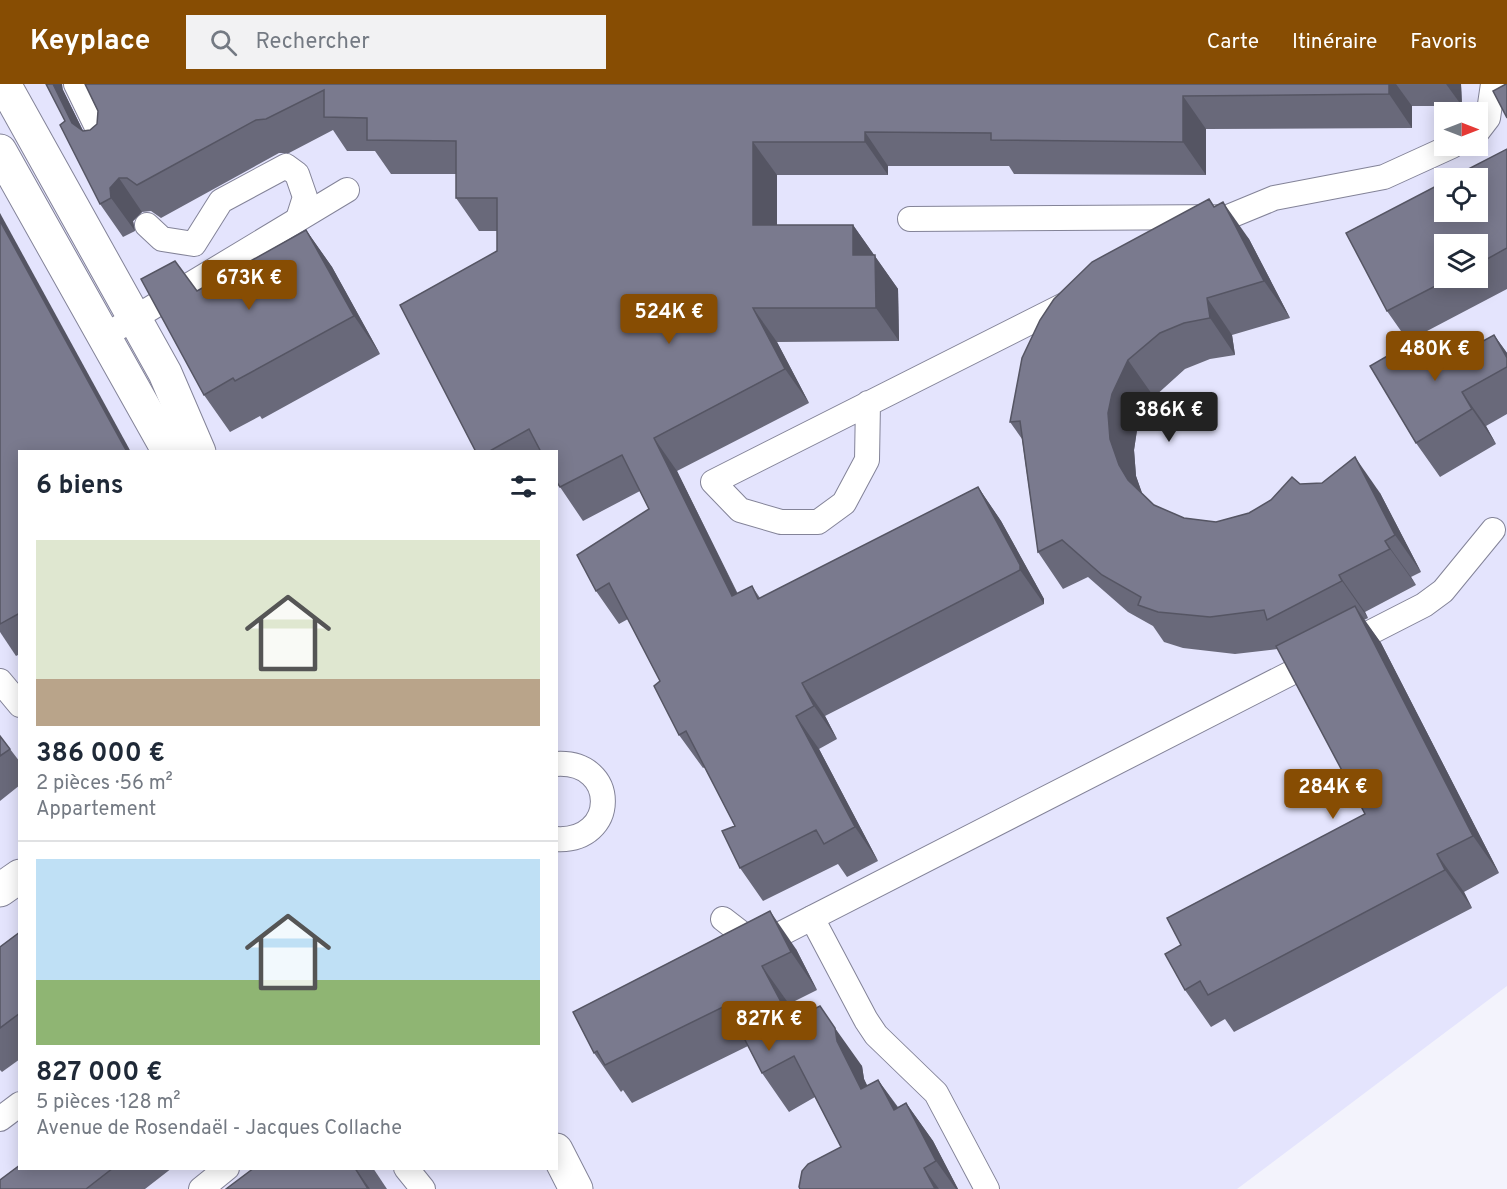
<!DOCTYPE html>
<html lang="fr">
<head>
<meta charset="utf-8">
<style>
	body { margin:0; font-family:Overpass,sans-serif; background:#f2f2f3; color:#1f2937; height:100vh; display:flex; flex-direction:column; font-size:22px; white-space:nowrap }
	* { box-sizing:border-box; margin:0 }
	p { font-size:20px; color:#747a83 }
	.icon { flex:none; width:33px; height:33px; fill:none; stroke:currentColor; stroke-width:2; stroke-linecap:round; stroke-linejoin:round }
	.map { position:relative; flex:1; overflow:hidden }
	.drawer { position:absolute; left:18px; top:366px; width:540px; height:720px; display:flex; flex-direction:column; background:#fff; border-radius:0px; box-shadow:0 3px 15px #0003 }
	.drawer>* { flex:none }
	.needle { width:39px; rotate:90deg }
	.buttons { position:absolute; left:1434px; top:18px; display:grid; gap:12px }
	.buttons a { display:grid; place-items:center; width:54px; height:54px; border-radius:0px; background:#fff; box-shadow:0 3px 15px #0003; font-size:30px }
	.price { position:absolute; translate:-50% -51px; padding:0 14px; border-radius:6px; background:#874d03; color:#fff; font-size:20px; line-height:39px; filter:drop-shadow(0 2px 3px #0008) }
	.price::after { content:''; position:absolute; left:50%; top:36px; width:18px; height:14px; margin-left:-9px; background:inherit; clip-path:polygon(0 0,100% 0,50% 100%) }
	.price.current { background:#222; color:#fff }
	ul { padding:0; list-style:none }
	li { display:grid; align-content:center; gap:12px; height:318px; padding:0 18px }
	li+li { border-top:2px solid #e0e1e3 }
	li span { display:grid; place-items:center; height:186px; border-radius:0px; color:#555 }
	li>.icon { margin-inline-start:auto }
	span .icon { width:108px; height:108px; fill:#fffc; stroke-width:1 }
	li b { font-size:26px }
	h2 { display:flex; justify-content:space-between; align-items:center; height:72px; padding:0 18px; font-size:26px }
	header { display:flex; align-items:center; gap:36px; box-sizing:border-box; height:84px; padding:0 30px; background:#874d03; color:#fff }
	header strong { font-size:28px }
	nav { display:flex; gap:33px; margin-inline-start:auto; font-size:21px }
	.search { width:420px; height:54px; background:#f2f2f3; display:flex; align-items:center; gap:15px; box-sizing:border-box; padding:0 21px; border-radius:0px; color:#747a83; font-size:22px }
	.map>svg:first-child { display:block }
</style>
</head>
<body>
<header>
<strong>Keyplace</strong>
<div class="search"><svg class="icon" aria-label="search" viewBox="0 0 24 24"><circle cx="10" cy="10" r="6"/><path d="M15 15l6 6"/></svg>Rechercher</div>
<nav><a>Carte</a><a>Itinéraire</a><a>Favoris</a></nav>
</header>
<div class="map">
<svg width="1507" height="1105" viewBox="0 0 1507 1105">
	<rect width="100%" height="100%" fill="#f3f3fc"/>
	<path fill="#e4e4fd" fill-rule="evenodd" d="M0,0H1507V902L1237,1105H0ZM1444,28H1478V62H1444ZM1444,94H1478V128H1444ZM1444,160H1478V194H1444ZM20,368H556V1084H20Z"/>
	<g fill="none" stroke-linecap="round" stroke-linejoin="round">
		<g stroke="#838398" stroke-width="26">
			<g id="service">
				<path d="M76,0L108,66"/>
				<path d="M1478,47L1488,34L1493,0"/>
				<path d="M910,135L1228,133L1274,114L1384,93L1452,62"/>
				<path d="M147,141L162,155L194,160L221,117L286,82L297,90L305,113L298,135"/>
				<path d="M103,253L347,106"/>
				<path d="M868,319L867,376L844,419L818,438H781L740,426L713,398L1070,218"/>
				<path d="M0,597L20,621"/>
				<path d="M556,680C619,676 618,759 556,755"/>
				<path d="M812,834L866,936L876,951L936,1009L987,1105"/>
				<path d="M723,835L758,862"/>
				<path d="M757,862L1424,521L1443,507L1493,446"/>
				<path d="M0,1035L20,1020"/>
				<path d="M406,1084L423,1105"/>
				<path d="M201,1105L227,1084"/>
			</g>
		</g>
		<g stroke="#838398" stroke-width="35">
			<g id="tertiary">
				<path d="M4,0L165,289L199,368"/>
				<path d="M0,67L169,368"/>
				<path d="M0,806L20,792"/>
				<path d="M556,1066L576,1105"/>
			</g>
		</g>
		<use href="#service" stroke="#fff" stroke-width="24"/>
		<use href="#tertiary" stroke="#fff" stroke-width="33"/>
	</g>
	<g fill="#69697a" fill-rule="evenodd">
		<path d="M85,0H1461L1462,22H1412V44L1206,45V91L1014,90L1009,82H888V91H777V141H853L898,205L899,257L777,258L809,319L677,387L738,510L752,502L760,514L978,403L1001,437L1044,515V520L825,632L837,655L819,665L878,777L847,793L838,780L763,817L740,784L735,742L705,683L703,684L679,651L660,597L628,535L619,540L596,507L649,425L640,407L583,437L560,403L556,368H476L497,167V147H479L456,114V90H391L375,67H347L333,46L289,69H279L161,134L151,127L142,128L133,137L135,147L123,153L100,120L65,37L63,6L83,47L90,46L97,40L98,27Z"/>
		<path d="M1507,65V205L1408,257L1387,227ZM1478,160V194H1444Z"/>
		<path d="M1215,123L1249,155L1290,234L1232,251L1235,271L1210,275L1185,285L1154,313L1137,346L1134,366L1136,392L1142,410L1154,421L1184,434L1216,438L1249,429L1300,400L1380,409L1421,488L1411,493L1416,501L1365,528L1368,534L1364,536L1381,559L1499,789L1464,808L1472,824L1234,948L1225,935L1211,943L1185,906L1181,861L1365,730L1278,565L1235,570L1183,564L1164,558L1153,542L1128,528L1088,493L1063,505L1038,468L1022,355L1010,338Z"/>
		<path d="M0,129L20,368V570L16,572L0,548Z"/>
		<path d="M306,146L332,183L380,270L262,335L260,332L230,348L204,311L197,207Z"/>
		<path d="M1494,251L1507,269V330L1486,342L1496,360L1440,393L1416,359L1447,277Z"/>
		<path d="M0,652L20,678V701L0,717Z"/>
		<path d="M20,848V975L2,988L0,986V863Z"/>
		<path d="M796,865L817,906L789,920L796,934L862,982L864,995L867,1002L878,996L898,1023L906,1019L933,1057L958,1105H800L841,1063L815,1013L789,1028L762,989L748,962L632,1019L623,1006L621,1008L594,969L573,928Z"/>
		<path d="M20,1084H172L145,1105H0Z"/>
		<path d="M254,1084H373L387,1105H226Z"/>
	</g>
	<g fill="#555563">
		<path d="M53,0H62L63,6L96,73L72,39Z"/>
		<path d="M1389,0H1396L1412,22V44L1389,10Z"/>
		<path d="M1446,0H1461L1462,22Z"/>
		<path d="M1183,12L1206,45V91L1183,58Z"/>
		<path d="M865,48L888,82V91L865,58Z"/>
		<path d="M753,58L777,91V174L753,141Z"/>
		<path d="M119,94L142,128L133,137L135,147L111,114L110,104Z"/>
		<path d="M1223,118L1249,155L1290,234L1264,197Z"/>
		<path d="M0,129L131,368H127L0,137Z"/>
		<path d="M853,141L898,205L899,257L876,224L853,171Z"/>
		<path d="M306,146L332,183L380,270L354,232Z"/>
		<path d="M1207,214L1232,251L1235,271L1210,234Z"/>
		<path d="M753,224L777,258L809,319L785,285Z"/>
		<path d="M1427,249L1451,283L1445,278Z"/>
		<path d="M1494,251L1507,269V274Z"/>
		<path d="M1128,276L1154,313L1137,346L1134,366L1136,392L1145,417L1128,396L1119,381L1110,355L1108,329L1112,310Z"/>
		<path d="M1462,308L1486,342L1496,360L1472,325Z"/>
		<path d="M654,354L677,387L755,546L732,512Z"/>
		<path d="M1355,373L1380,409L1421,488L1395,451Z"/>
		<path d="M978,403L1001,437L1044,515V520L1020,486Z"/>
		<path d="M1385,457L1411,493L1416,501L1390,465Z"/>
		<path d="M1339,491L1365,528L1368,534L1342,497Z"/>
		<path d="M1355,522L1381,559L1499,789L1473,752Z"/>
		<path d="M802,599L825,632L837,655L814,622Z"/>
		<path d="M796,632L819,665L878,777L855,743Z"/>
		<path d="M1437,770L1464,808L1472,824L1445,786Z"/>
		<path d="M770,827L796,865L817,906L791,868Z"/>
		<path d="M762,882L789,920L817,975L791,937Z"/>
		<path d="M835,944L862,982L864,995L888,1043L861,1005L837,957Z"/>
		<path d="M878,996L905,1034L894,1026Z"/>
		<path d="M906,1019L933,1057L958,1105H956L936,1077Z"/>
		<path d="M355,1084L370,1105H368Z"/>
		<path d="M924,1084L939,1105H935Z"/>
	</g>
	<g fill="#7a7a8e" stroke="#555563" stroke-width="1.5">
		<path d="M46,0H53L72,39L83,47L90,46L97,40L98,27L85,0H1389V10L1183,12V58L991,56V49L865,48V58H753V141H853V171H875L876,224H753L785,285L654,354L732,512L752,502L758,515L978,403L1020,481V486L802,599L814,622L796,632L855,743L824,760L816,746L740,784L722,747L735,742L686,647L679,651L654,602L660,597L609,499L596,507L577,471L649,425L622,371L560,403L556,397V368H541L529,345L488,368H476L400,221L497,167V114H456V57L367,56V34L324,33V6L266,35L256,36L137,101L127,94H119L110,104L111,114L100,120L60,41L65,37Z"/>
		<path d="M1506,0H1507V34L1493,7Z"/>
		<path d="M1507,65V164L1478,180V160H1444V194H1451L1387,227L1346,149L1444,98V128H1478V94H1451Z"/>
		<path d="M1209,115L1214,123L1223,118L1264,197L1207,214L1210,234L1184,239L1160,249L1128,276L1112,310L1108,329L1110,355L1119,381L1128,396L1154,421L1184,434L1216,438L1249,429L1271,416L1292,393L1300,400L1322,399L1355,373L1395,451L1385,457L1390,465L1339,491L1342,497L1267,536L1264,526L1210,533L1158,528L1138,521L1141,513L1102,491L1062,456L1038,468L1020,337L1010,338L1022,274L1040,236L1054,215L1092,178Z"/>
		<path d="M0,137L127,368H20V529L0,540Z"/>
		<path d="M306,146L354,232L235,297L233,294L204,311L141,195L175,177L197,207Z"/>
		<path d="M1427,249L1445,278L1494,251L1507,274V283L1462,308L1472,325L1416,359L1370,282Z"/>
		<path d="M1355,522L1473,752L1437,770L1445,786L1208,911L1200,897L1185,906L1165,870L1181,861L1167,834L1365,730L1276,562Z"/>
		<path d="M0,652L10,665L0,672Z"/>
		<path d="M770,827L791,868L762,882L791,937L820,922L835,944L837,957L861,1005L878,996L894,1026L906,1019L936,1077L924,1084L935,1105H800L799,1103L802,1087L808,1080L841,1063L794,972L762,989L727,921L605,981L597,967L594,969L573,928Z"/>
		<path d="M20,848V929L0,944V863Z"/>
		<path d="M20,1081V1084H113L86,1105H0V1096Z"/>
		<path d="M254,1084H355L368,1105H226Z"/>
	</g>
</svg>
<div class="buttons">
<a><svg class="needle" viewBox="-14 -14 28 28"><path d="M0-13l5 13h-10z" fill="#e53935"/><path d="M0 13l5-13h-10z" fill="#747a83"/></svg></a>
<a><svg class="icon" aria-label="locate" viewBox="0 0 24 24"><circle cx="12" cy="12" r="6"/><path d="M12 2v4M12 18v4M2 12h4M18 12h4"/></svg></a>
<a><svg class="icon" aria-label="layers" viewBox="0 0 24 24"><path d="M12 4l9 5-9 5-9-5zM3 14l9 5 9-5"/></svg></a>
</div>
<b class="price" style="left:249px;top:227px">673K €</b>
<b class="price" style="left:669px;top:261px">524K €</b>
<b class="price" style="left:1435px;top:298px">480K €</b>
<b class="price current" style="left:1169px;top:359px">386K €</b>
<b class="price" style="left:1333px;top:736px">284K €</b>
<b class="price" style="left:769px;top:968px">827K €</b>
<section class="drawer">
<h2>6 biens<svg class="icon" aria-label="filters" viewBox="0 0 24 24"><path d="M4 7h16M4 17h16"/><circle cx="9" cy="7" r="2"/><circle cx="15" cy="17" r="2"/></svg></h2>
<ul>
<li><span style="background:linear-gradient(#dfe7d0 75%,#b9a48a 0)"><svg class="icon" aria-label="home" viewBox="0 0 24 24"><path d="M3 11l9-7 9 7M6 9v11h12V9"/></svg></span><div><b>386 000 €</b><p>2 pièces · 56 m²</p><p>Appartement</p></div></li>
<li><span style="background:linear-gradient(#bfe0f5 65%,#8fb573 0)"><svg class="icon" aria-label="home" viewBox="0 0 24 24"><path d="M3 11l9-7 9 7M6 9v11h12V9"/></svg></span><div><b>827 000 €</b><p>5 pièces · 128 m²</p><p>Avenue de Rosendaël - Jacques Collache</p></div></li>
</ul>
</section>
</div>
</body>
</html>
